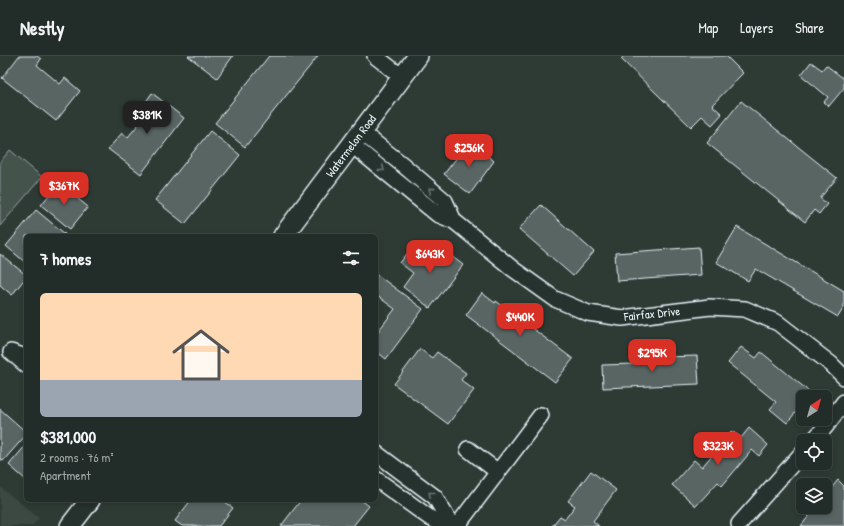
<!DOCTYPE html>
<html lang="en">
<head>
<meta charset="utf-8">
<style>
	body { margin:0; font-family:"Patrick Hand",sans-serif; background:#2a3430; color:#f1f3f6; height:100vh; display:flex; flex-direction:column; font-size:15px; white-space:nowrap }
	* { box-sizing:border-box; margin:0 }
	p { font-size:13px; color:#a2a7a8 }
	.icon { flex:none; width:22px; height:22px; fill:none; stroke:currentColor; stroke-width:2; stroke-linecap:round; stroke-linejoin:round }
	.map { position:relative; flex:1; overflow:hidden }
	.drawer { position:absolute; left:24px; top:178px; width:354px; height:268px; display:flex; flex-direction:column; background:#222c28; border-radius:6px; box-shadow:0 2px 6px #0003,0 0 0 1px #3f4845 }
	.drawer>* { flex:none }
	.needle { width:26px; rotate:37deg }
	.buttons { position:absolute; left:796px; top:334px; display:grid; gap:8px }
	.buttons a { display:grid; place-items:center; width:36px; height:36px; border-radius:6px; background:#222c28; box-shadow:0 2px 6px #0003,0 0 0 1px #3f4845; font-size:20px }
	.price { position:absolute; translate:-50% -34px; padding:0 9px; border-radius:8px; background:#d93025; color:#fff; font-size:13px; line-height:26px; filter:drop-shadow(0 1px 2px #0008) }
	.price::after { content:''; position:absolute; left:50%; top:24px; width:12px; height:9px; margin-left:-6px; background:inherit; clip-path:polygon(0 0,100% 0,50% 100%) }
	.price.selected { background:#222; color:#fff }
	ul { padding:0; list-style:none }
	li { display:grid; align-content:center; gap:8px; height:212px; padding:0 16px }
	li+li { border-top:1px solid #3f4845 }
	li span { display:grid; place-items:center; height:124px; border-radius:6px; color:#555 }
	li>.icon { margin-inline-start:auto }
	span .icon { width:72px; height:72px; fill:#fffc; stroke-width:1 }
	li b { font-size:17px }
	h2 { display:flex; justify-content:space-between; align-items:center; height:48px; padding:0 16px; font-size:17px }
	header { display:flex; align-items:center; gap:24px; box-sizing:border-box; height:56px; padding:0 20px; background:#222c28; border-bottom:1px solid #3f4845 }
	header strong { font-size:19px }
	nav { display:flex; gap:22px; margin-inline-start:auto; font-size:14px }
	.map>svg:first-child { display:block }
</style>
</head>
<body>
<header>
<strong>Nestly</strong>
<nav><a>Map</a><a>Layers</a><a>Share</a></nav>
</header>
<div class="map">
<svg width="844" height="470" viewBox="0 0 844 470">
	<rect width="100%" height="100%" fill="#2e3b35"/>
	<filter id="ink" filterUnits="userSpaceOnUse"><feTurbulence type="fractalNoise" baseFrequency=".025" numOctaves="2"/><feDisplacementMap in="SourceGraphic" scale="8" xChannelSelector="R" yChannelSelector="G"/><feConvolveMatrix kernelMatrix="1 2 1 2 8 2 1 2 1" color-interpolation-filters="sRGB"/></filter>
	<g filter="url(#ink)">
		<path fill="#3b4843" d="M0,431L39,462L32,470H0Z"/>
		<path fill="#45524e" stroke="#96a2a3" d="M10,94L42,121L0,170V106Z"/>
		<g fill="#596563" stroke="#e8f1f8">
			<path d="M19,0H37L41,3L37,9L60,28L65,22L80,35L56,65L2,22Z"/>
			<path d="M188,0H233L217,22Z"/>
			<path d="M269,0H318L245,91L215,67Z"/>
			<path d="M624,0H726L743,17L712,49L722,58L712,69L702,60L691,71L621,3Z"/>
			<path d="M811,6L822,14L826,9L844,23V32L829,50L824,46L828,41L801,19Z"/>
			<path d="M152,37L184,62L141,118L108,93L122,77L128,81L147,58L140,54Z"/>
			<path d="M741,45L837,122L820,142L827,148L819,158L814,154L805,166L707,87Z"/>
			<path d="M210,75L240,99L185,168L155,144Z"/>
			<path d="M469,86L494,105L470,138L444,118Z"/>
			<path d="M59,127L88,151L70,173L41,149Z"/>
			<path d="M541,149L594,196L573,220L519,173Z"/>
			<path d="M36,154L65,178L63,180H26V207L6,190Z"/>
			<path d="M737,171L844,235V251L838,261L756,213L748,225L716,206Z"/>
			<path d="M436,188L463,209L430,252L403,231L413,217L400,207L410,194L423,204Z"/>
			<path d="M699,191L701,219L617,225L615,197Z"/>
			<path d="M0,198L26,219V221L12,239L0,229Z"/>
			<path d="M376,218L423,253L386,303L376,295V278L395,253L376,239Z"/>
			<path d="M482,237L495,247L496,245L573,303L555,326L466,259Z"/>
			<path d="M741,291L756,302L761,296L811,337L808,341H803V347L787,367L770,353L776,346L728,307Z"/>
			<path d="M420,293L432,302L437,296L466,317L461,324L474,334L448,368L394,328Z"/>
			<path d="M697,300L699,328L603,332L602,309L634,308V302Z"/>
			<path d="M0,353L26,376V379L3,405L0,403Z"/>
			<path d="M749,372L768,389L759,400L752,394L722,430L718,426L696,450L672,429L694,404L702,411L732,375L741,382Z"/>
			<path d="M26,389V424L9,409Z"/>
			<path d="M591,415L616,434L593,465L599,470H552L560,460L565,463L575,450L568,445Z"/>
			<path d="M838,424L844,430V470H801L816,451H825V440Z"/>
			<path d="M191,444H223L233,452L219,470H198L196,469L195,470H182L175,465Z"/>
			<path d="M301,444H361L369,450L353,470H281Z"/>
		</g>
		<g fill="none" stroke-linecap="round" stroke-linejoin="round">
			<g stroke="#e8f1f8" stroke-width="18">
				<g id="minor">
					<path d="M375,0L402,21"/>
					<path d="M361,76L403,109L445,145L454,165L513,213L555,243L588,257L622,262L710,251L745,253L778,267L831,308L844,321"/>
					<path d="M351,88L437,158L454,165"/>
					<path d="M26,301L11,296L26,309"/>
					<path d="M813,385L826,370L844,346"/>
					<path d="M468,393L498,416"/>
					<path d="M376,397L435,441L452,470"/>
					<path d="M376,423L430,462L447,470"/>
					<path d="M739,468L803,396"/>
					<path d="M457,470L541,359"/>
				</g>
			</g>
			<g stroke="#e8f1f8" stroke-width="22">
				<g id="major">
					<path d="M283,180L418,0"/>
					<path d="M70,470L90,444"/>
				</g>
			</g>
			<use href="#minor" stroke="#26332d" stroke-width="15"/>
			<use href="#major" stroke="#26332d" stroke-width="19"/>
		</g>
		<defs><path id="oneway-chevron" d="M-2-3.5L2.5 0L-2 3.5" fill="none" stroke-width="1.6" stroke-linecap="round" stroke-linejoin="round"/></defs>
		<g stroke="#6a7674">
			<use href="#oneway-chevron" transform="translate(382 113) rotate(39)"/>
			<use href="#oneway-chevron" transform="translate(431 134) rotate(-139)"/>
			<use href="#oneway-chevron" transform="translate(431 438) rotate(-141)"/>
		</g>
	</g>
	<g text-anchor="middle" stroke-width="4" stroke-linejoin="round" paint-order="stroke">
		<g font-size="12" fill="#e8f1f8" stroke="#26332d">
			<text transform="translate(351 90) rotate(-53)" y="4">Watermelon Road</text>
			<text transform="translate(652 258) rotate(-6)" y="4">Fairfax Drive</text>
		</g>
	</g>
</svg>
<div class="buttons">
<a><svg class="needle" viewBox="-14 -14 28 28"><path d="M0-13l5 13h-10z" fill="#e53935"/><path d="M0 13l5-13h-10z" fill="#a2a7a8"/></svg></a>
<a><svg class="icon" aria-label="locate" viewBox="0 0 24 24"><circle cx="12" cy="12" r="6"/><path d="M12 2v4M12 18v4M2 12h4M18 12h4"/></svg></a>
<a><svg class="icon" aria-label="layers" viewBox="0 0 24 24"><path d="M12 4l9 5-9 5-9-5zM3 14l9 5 9-5"/></svg></a>
</div>
<b class="price selected" style="left:147px;top:79px">$381K</b>
<b class="price" style="left:469px;top:112px">$256K</b>
<b class="price" style="left:64px;top:150px">$367K</b>
<b class="price" style="left:430px;top:218px">$643K</b>
<b class="price" style="left:520px;top:281px">$440K</b>
<b class="price" style="left:652px;top:317px">$295K</b>
<b class="price" style="left:718px;top:410px">$323K</b>
<section class="drawer">
<h2>7 homes<svg class="icon" aria-label="filters" viewBox="0 0 24 24"><path d="M4 7h16M4 17h16"/><circle cx="9" cy="7" r="2"/><circle cx="15" cy="17" r="2"/></svg></h2>
<ul>
<li><span style="background:linear-gradient(#ffd9b3 70%,#9aa5b1 0)"><svg class="icon" aria-label="home" viewBox="0 0 24 24"><path d="M3 11l9-7 9 7M6 9v11h12V9"/></svg></span><div><b>$381,000</b><p>2 rooms · 76 m²</p><p>Apartment</p></div></li>
</ul>
</section>
</div>
</body>
</html>
